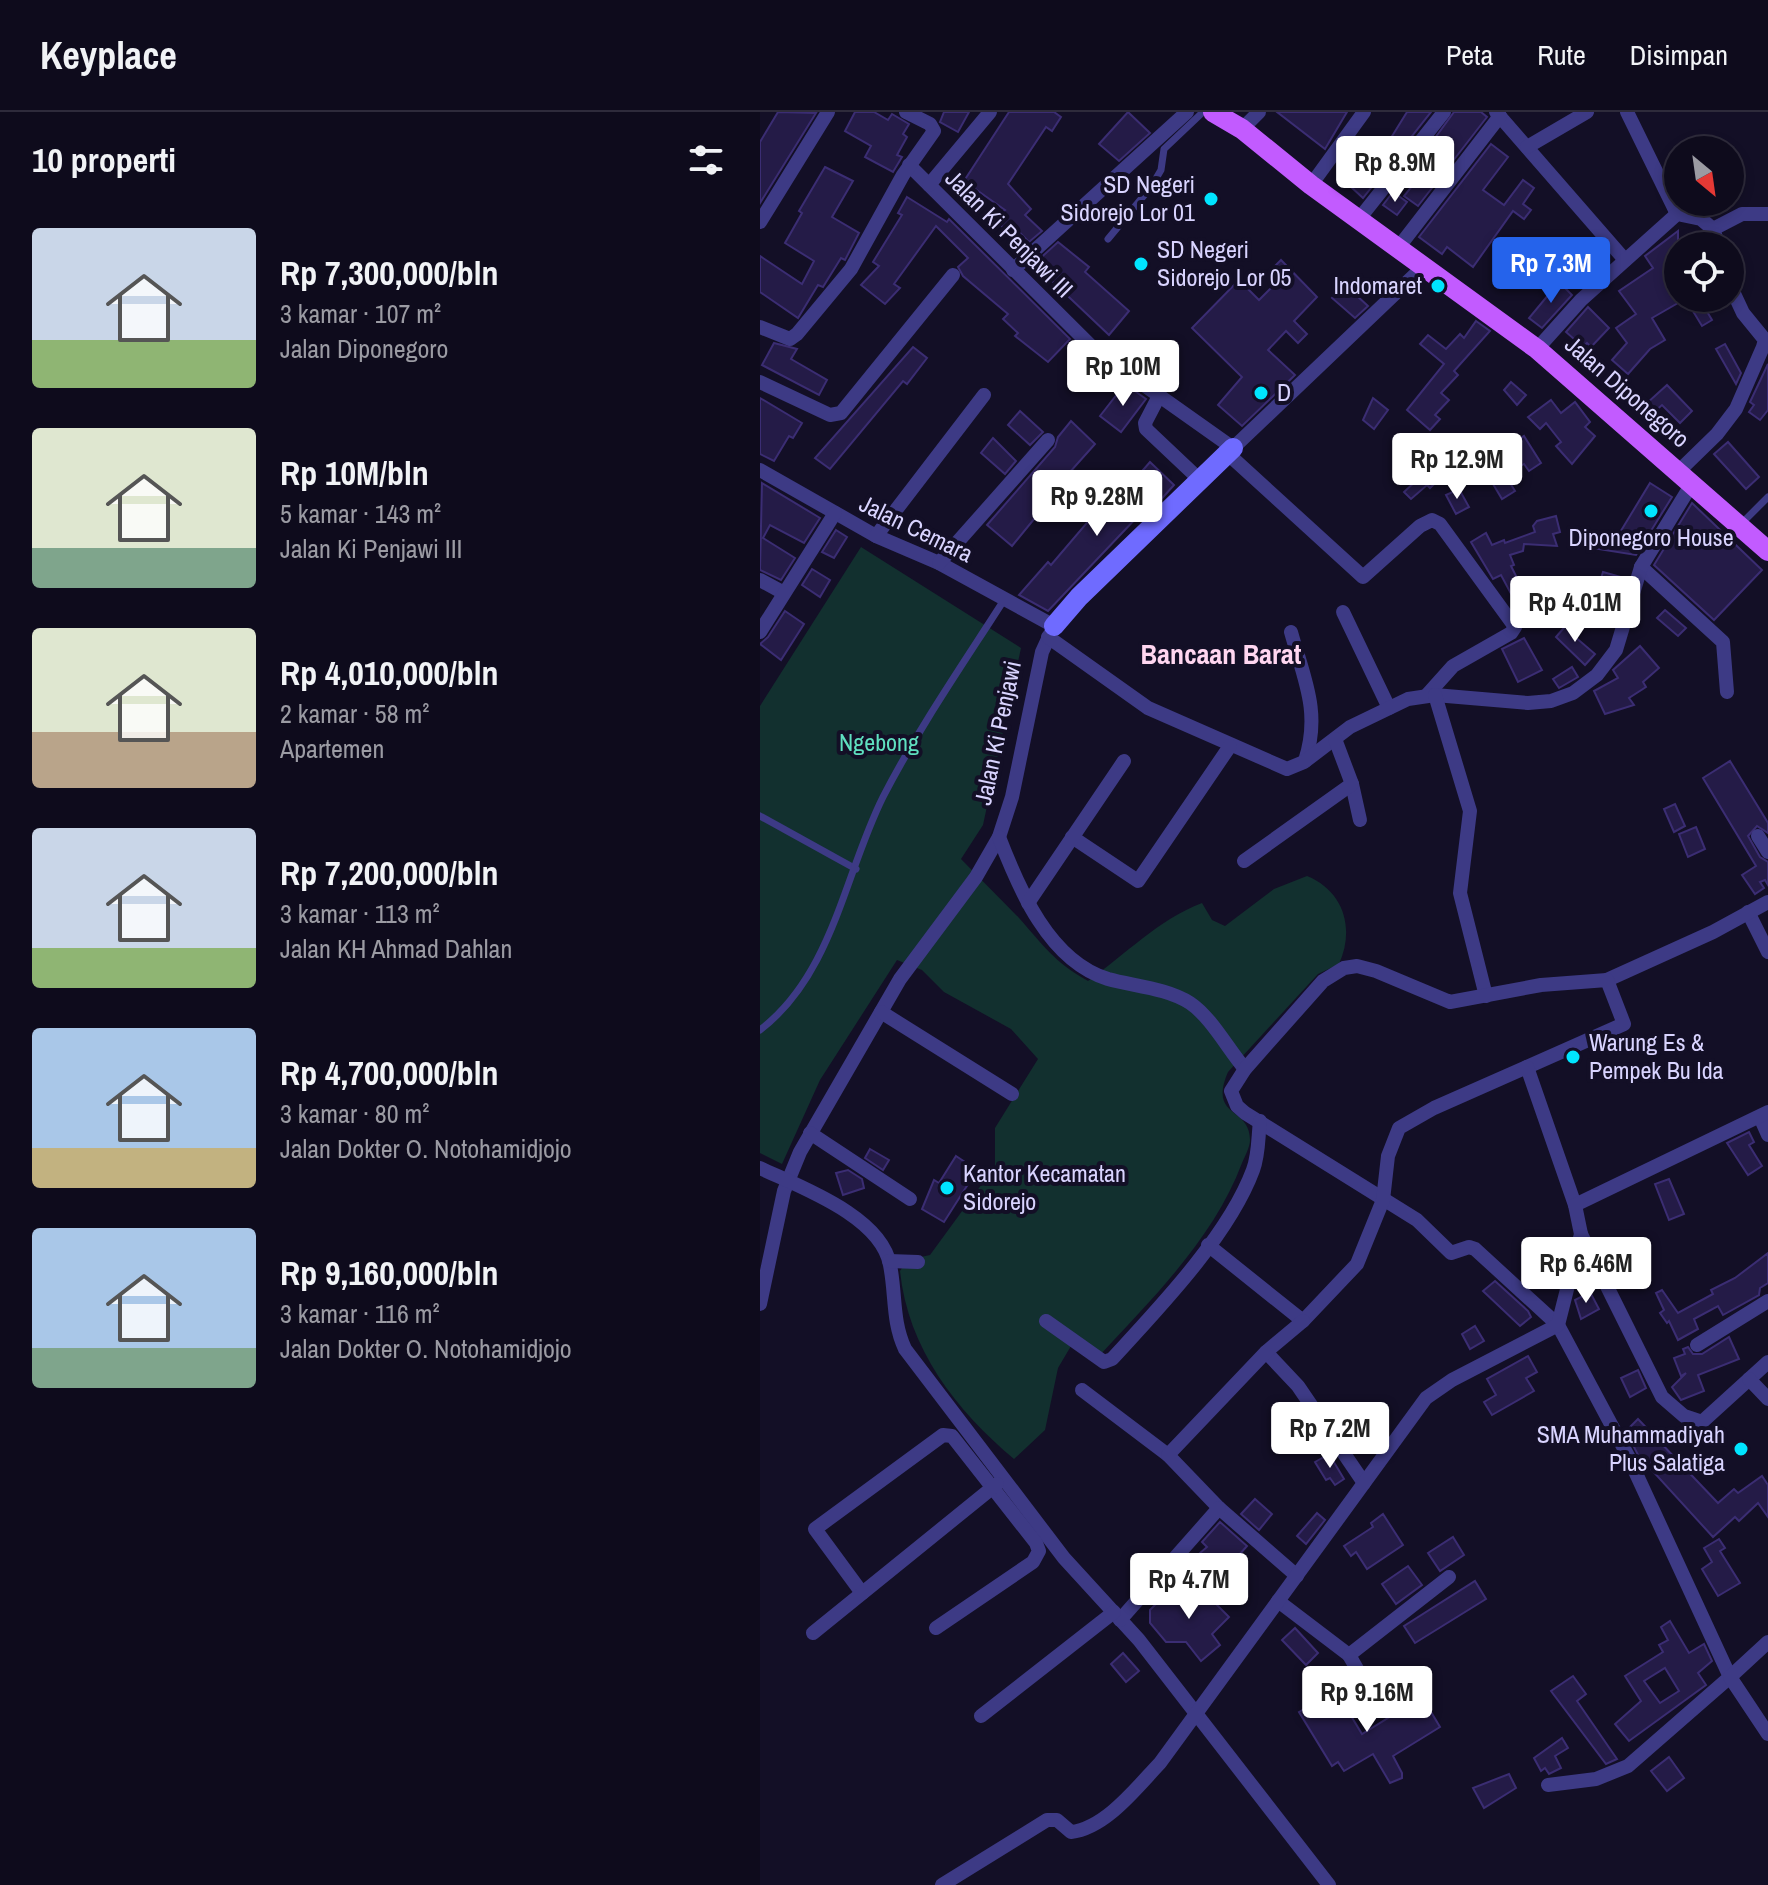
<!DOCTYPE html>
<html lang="id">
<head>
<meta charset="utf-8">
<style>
	body { margin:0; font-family:"Archivo Narrow",sans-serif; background:#171425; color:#f1f3f6; height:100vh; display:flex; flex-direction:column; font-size:30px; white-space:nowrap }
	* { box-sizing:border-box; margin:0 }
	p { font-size:26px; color:#9b9ba3 }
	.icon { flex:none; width:44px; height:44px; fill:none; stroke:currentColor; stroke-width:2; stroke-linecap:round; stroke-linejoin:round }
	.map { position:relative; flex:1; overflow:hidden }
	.panel { display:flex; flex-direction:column; background:#0e0b1c; width:760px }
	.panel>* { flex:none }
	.needle { width:52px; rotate:151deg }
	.tools { position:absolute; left:904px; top:24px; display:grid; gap:16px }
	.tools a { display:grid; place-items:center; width:80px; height:80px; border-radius:50%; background:#0e0b1c; box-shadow:0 4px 12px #0003,0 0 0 2px #2e2b3b; font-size:40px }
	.price { position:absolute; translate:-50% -68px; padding:0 18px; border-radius:8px; background:#fff; color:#222; font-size:26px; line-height:52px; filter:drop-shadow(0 2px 4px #0008) }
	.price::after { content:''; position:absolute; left:50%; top:48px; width:24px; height:18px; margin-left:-12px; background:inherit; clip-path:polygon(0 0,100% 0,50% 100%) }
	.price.current { background:#2563eb; color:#fff }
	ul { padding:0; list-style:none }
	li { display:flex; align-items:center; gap:24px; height:200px; padding:0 32px }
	li span { display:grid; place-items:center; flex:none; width:224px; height:160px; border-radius:8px; color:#555 }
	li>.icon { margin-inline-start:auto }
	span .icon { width:96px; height:96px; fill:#fffc; stroke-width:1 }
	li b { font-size:34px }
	h2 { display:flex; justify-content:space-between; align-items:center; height:96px; padding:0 32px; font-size:34px }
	header { display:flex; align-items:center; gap:48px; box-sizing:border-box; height:112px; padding:0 40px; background:#0e0b1c; border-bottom:2px solid #2e2b3b }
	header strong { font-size:38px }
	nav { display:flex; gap:44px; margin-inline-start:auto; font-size:28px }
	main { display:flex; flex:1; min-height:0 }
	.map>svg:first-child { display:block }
</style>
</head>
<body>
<header>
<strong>Keyplace</strong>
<nav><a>Peta</a><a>Rute</a><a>Disimpan</a></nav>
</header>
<main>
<section class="panel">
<h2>10 properti<svg class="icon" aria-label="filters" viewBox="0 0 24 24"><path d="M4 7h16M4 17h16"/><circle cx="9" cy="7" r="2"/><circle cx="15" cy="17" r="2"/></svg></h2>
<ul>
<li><span style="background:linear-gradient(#c9d6e8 70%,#8fb573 0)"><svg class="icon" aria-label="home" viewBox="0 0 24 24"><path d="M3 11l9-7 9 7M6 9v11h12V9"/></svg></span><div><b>Rp 7,300,000/bln</b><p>3 kamar · 107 m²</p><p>Jalan Diponegoro</p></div></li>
<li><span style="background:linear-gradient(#dfe7d0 75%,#7fa58c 0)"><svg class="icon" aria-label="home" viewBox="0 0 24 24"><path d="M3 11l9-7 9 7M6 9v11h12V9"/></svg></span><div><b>Rp 10M/bln</b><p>5 kamar · 143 m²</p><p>Jalan Ki Penjawi III</p></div></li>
<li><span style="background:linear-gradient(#dfe7d0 65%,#b9a48a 0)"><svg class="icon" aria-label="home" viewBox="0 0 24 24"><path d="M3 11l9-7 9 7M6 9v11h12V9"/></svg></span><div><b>Rp 4,010,000/bln</b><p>2 kamar · 58 m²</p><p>Apartemen</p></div></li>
<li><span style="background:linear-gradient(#c9d6e8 75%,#8fb573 0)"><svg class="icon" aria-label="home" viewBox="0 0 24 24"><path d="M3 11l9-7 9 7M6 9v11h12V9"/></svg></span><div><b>Rp 7,200,000/bln</b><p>3 kamar · 113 m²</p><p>Jalan KH Ahmad Dahlan</p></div></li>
<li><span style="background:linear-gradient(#a9c7e8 75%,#c2b280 0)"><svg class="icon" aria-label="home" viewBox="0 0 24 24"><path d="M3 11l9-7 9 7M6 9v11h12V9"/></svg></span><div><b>Rp 4,700,000/bln</b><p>3 kamar · 80 m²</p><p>Jalan Dokter O. Notohamidjojo</p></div></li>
<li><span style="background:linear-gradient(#a9c7e8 75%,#7fa58c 0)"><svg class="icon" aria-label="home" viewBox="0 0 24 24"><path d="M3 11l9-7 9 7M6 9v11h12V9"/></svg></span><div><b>Rp 9,160,000/bln</b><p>3 kamar · 116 m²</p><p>Jalan Dokter O. Notohamidjojo</p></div></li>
</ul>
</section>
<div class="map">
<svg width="1008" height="1773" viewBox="0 0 1008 1773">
	<rect width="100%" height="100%" fill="#130f26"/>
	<path fill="#12302f" d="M101,435L261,536L223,713L201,747C220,767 240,786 259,806C284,834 293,849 328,869C365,843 399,807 442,791L452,808L465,814L514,777L547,764C584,779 595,817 579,852L558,862L468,960C448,1007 490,994 490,1028C490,1035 485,1044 482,1051C454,1126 392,1187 339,1244L311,1234L298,1256L285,1318L254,1347C196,1298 148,1237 140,1159L147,1148L170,1143L235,1054V1016L278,947L251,917L184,880L162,858L137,848L60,968L22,1052L0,1041V594Z"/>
	<g fill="#241b47" stroke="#3b2d73" stroke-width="2" fill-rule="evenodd">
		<path d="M18,0L56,1L0,91V30Z"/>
		<path d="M95,0H114L128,8L132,2L149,12L143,22L147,25L137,43L142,45L133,60L105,45L111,34L85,19Z"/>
		<path d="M184,0H209L198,20L180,10Z"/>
		<path d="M249,0H294L301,5L292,19L286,15L248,72L271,97L265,103L282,119L269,130L253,114L248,120L234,107L245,98L204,69Z"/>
		<path d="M368,0L390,21L359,49L339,32Z"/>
		<path d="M517,0H587L565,37Z"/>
		<path d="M647,0H671L603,86L589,73L596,62L606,69L635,32L629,29Z"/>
		<path d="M694,0H721L727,5L658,94L644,84L665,58L656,52Z"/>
		<path d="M731,32L748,45L723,78L744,93L763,68L774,76L763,92L771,98L764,107L753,99L713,155L687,135L682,142L659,125Z"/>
		<path d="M65,55L93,69L72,105L99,121L85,148L81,146L63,175L58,173L38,206L0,180V144L42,172L54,149L25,131L42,101L39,99Z"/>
		<path d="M633,80L647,90L637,103L623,93Z"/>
		<path d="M147,85L187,110L189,107L310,227L288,250L255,224L258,221L243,207L248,202L203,164L198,155L208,146L176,114L134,172L140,176L125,192L101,173L119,154L113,150L142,103L138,101Z"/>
		<path d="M918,119V191L892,206L905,228L890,237L868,262L852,248L867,231L856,216L876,202L859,179L893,156L885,144Z"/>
		<path d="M298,130L329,155L325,160L369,199L349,223L274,152Z"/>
		<path d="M521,148L557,185L534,209L547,222L538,231L526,219L508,238L535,263L482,314L458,293L482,265L432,216L479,168L499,188L522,165L513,156Z"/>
		<path d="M799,170L812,183L782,216L769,206Z"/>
		<path d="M584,172L608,194L595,206L572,186Z"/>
		<path d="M925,186H939L952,208L942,214Z"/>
		<path d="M828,195L849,216L831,235L827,231L823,235L806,220Z"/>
		<path d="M716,209L730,219L694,259L698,263L681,281L689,288L675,303L680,307L670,318L647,298L684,252L660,232L668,223L686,237L700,222L704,226Z"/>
		<path d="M14,231L37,237L31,247L67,268L59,283L2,253Z"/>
		<path d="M965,232L981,261L976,272L956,237Z"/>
		<path d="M153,235L167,246L147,272L143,269L70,357L55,346Z"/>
		<path d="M1008,252V298L1000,308L989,300L994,293L990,290Z"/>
		<path d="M751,270L766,283L757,293L744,278Z"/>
		<path d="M365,272L386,287L361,320L340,304Z"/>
		<path d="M907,273L932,299L920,311L902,293L894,300L887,291Z"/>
		<path d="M0,286L42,311L33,326L29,324L14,349L0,342Z"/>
		<path d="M613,286L628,298L614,317L603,308Z"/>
		<path d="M791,288L801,301L815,290L830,310L825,315L835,324L812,352L796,334L801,330L786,311L780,317L768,305Z"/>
		<path d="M260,299L283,320L270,333L248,313Z"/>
		<path d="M311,309L335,332L276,398L279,401L252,434L227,413L295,335L298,325Z"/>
		<path d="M764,324L781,351L769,359L764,352L745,363L755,379L742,387L727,362L731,360L728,354L737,348L734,343Z"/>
		<path d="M233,326L256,349L245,362L221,341Z"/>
		<path d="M968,330L999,365L986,377L954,342Z"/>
		<path d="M686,341L696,351L670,376L667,373L651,387L644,380Z"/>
		<path d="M390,350L414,373L396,393L383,405L380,402L288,499L259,483L288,450L291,453L343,392L349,397Z"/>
		<path d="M2,371L60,406L44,431L10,413L3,426L35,446L21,468L0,458Z"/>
		<path d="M890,371L912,385L876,443L832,436L834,420L859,422Z"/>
		<path d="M699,377L709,395L696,402L686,383Z"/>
		<path d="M932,391L1002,458L954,508L894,453Z"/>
		<path d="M796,404L800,420L793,422L797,434L764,432L763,439L750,443L754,453L751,454L766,484L778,483L779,493L788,491L791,505L764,509L760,489L756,491L741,463L733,467L711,430L726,421L732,433L744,428L745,431L775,420L773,414L777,409Z"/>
		<path d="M76,418L87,425L74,446L62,440Z"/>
		<path d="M52,457L70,468L60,485L42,473Z"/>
		<path d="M843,460L864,466L861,479L839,473Z"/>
		<path d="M905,498L926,516L918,524L897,506Z"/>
		<path d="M25,499L44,512L21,548L0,532L8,525Z"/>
		<path d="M809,510L819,518L814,524L835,542L825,553L796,525Z"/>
		<path d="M764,526L782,558L758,570L742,537Z"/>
		<path d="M880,534L899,556L883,570L886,575L869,586L874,593L845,602L834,579L858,566L853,558Z"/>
		<path d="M812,555L818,565L799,576L793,567Z"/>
		<path d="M970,649L1008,711V721L997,714L988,724L1000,745L1008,750V773L1005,768L1000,770L1004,776L995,782L982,763L996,754L943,666Z"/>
		<path d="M915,692L925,714L914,720L904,697Z"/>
		<path d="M936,715L945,737L928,745L919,722Z"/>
		<path d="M989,1020L994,1030L989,1033L1002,1054L988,1063L967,1031Z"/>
		<path d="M110,1037L129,1048L123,1058L105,1046Z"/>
		<path d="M196,1044L217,1058L184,1110L162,1097L174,1068L179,1071Z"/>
		<path d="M88,1058L102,1067L104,1076L83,1083L76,1061Z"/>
		<path d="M909,1067L924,1102L909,1108L895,1072Z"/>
		<path d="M1008,1141V1171L1000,1176L999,1183L963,1203L958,1194L934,1207L938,1217L918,1228L909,1209L907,1211L900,1201L904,1198L896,1181L902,1178L918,1201L953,1182L951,1178L975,1166Z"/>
		<path d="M735,1169L768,1199L771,1205L760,1214L723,1179Z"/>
		<path d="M830,1180L839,1197L821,1207L815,1188Z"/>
		<path d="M715,1214L724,1229L710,1237L702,1222Z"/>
		<path d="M969,1225L979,1247L938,1263L944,1279L921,1288L912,1275L926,1261L921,1264L914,1246L925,1242L923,1237L928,1235L933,1242H942Z"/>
		<path d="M768,1244L777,1260L766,1266L774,1279L732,1303L724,1290L736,1283L727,1267Z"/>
		<path d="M878,1258L886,1276L870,1285L861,1266Z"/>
		<path d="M878,1307L958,1391L974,1377L978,1381L1002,1364L1008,1373V1405L998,1391L979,1409L975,1405L953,1425L878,1343L866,1319Z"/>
		<path d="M569,1342L584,1367L575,1373L570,1366L566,1368L555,1350Z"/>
		<path d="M495,1387L512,1402L499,1418L481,1402Z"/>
		<path d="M557,1401L565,1408L546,1432L537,1424Z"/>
		<path d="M623,1402L643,1433L607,1457L596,1440L591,1444L584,1434L613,1415L611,1411Z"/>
		<path d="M460,1410L487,1434L454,1471L457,1475L449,1483L424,1455L447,1435L442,1430Z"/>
		<path d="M693,1425L704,1443L680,1459L668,1441Z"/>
		<path d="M959,1427L965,1436L960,1439L980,1471L958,1484L942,1457L952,1450L944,1436Z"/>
		<path d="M648,1454L662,1473L636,1492L622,1472Z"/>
		<path d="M715,1469L726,1487L655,1531L644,1514Z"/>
		<path d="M409,1479L445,1481L469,1505L452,1522L460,1533L441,1549L426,1530H406L390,1511V1498Z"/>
		<path d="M910,1509L929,1541L944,1532L952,1549L938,1561L946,1573L869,1629L855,1612L881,1589L865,1564L903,1540L899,1533L908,1528L901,1515ZM905,1556L919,1579L900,1591L884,1569Z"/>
		<path d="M535,1516L558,1541L546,1553L522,1528Z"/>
		<path d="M363,1541L379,1559L366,1570L351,1552Z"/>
		<path d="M657,1559L669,1578L659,1584L648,1565Z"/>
		<path d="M813,1564L826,1582L817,1589L857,1647L846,1652L791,1579Z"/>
		<path d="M576,1579L602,1622L662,1585L680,1615L633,1644L642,1661V1666L630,1671L613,1642L584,1659L578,1650L572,1654L539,1600Z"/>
		<path d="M802,1626L808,1636L795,1644L801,1656L789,1662L785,1656L781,1659L774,1646Z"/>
		<path d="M909,1645L924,1666L907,1679L891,1659Z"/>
		<path d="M749,1662L756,1676L724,1696L713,1676Z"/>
	</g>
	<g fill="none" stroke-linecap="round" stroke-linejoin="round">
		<g stroke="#3d3a85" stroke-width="7">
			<path d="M348,127L391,75L401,58L404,37L443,0"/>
			<path d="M981,412L1008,385"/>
			<path d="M0,704L96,757"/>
			<path d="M0,918C73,862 84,763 123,685C158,617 203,552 244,488"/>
		</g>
		<g stroke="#3d3a85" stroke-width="14">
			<path d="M736,0L865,148"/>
			<path d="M867,0L917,102"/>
			<path d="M482,17L499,0"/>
			<path d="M767,35L827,0"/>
			<path d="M149,53L336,239L473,336L663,155"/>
			<path d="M169,73L230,0"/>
			<path d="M551,73L604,0"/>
			<path d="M599,107L684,0"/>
			<path d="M0,110L68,0"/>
			<path d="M953,117L959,134"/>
			<path d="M638,136L740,4"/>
			<path d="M253,158L427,0"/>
			<path d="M0,215L30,227L37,222L91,157L143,63L174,19L170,12L146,0"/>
			<path d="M777,237L821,188L917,102L941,107L953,117L982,102H1008"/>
			<path d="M0,270L70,303L81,301L193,163"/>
			<path d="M399,284L385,311L386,317L440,368"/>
			<path d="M467,341L603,465L660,414L672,408L680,412L755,515L751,521L693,554L667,583"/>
			<path d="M0,358L116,424L179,451L294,514L282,540L252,685L239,725L216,765L140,867L40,1040L24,1079L0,1192"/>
			<path d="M919,359L957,322L976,297L1003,235L1005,228L983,201L970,173"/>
			<path d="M116,424L224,283"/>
			<path d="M179,451L288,328"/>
			<path d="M881,455L963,530L967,580"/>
			<path d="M0,468L24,481"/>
			<path d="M583,500L629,596"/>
			<path d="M0,520L75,401"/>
			<path d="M531,520C544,567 561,600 545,649"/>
			<path d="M288,525L388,596L527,657L544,650L590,615L648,587L675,583L768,591L791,589L813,581L837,563L856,538L881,455L933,370"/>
			<path d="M675,583L710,699L700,781L726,884"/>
			<path d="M592,672L600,708"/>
			<path d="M998,724L1008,740"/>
			<path d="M239,725C259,777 289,849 348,867C373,874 407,876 430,891C451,905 468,937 485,957"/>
			<path d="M312,725L378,769L470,634"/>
			<path d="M484,749L592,672L575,627"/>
			<path d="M268,791L364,649"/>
			<path d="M988,800L1008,840"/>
			<path d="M847,868L953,820L1008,790"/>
			<path d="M121,900L252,982"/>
			<path d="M767,955L864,912L847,868L781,873L690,890L616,859L597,854L584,856L563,869L485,957L471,979L477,994L485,1001L657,1108L691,1141L709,1135L715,1137L798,1213L868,1344L970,1565L868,1654L836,1667L788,1673"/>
			<path d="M1000,1005L1008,1023"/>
			<path d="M50,1021L150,1087"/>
			<path d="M0,1056C40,1075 121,1104 130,1153C136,1183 132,1209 145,1237L304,1446L379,1528L569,1773"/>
			<path d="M821,1122L902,1285L924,1304L942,1310L1008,1250"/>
			<path d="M448,1133L543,1209L597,1152L623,1088L628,1044L639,1016L674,996L767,955L815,1093"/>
			<path d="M129,1149L158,1150"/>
			<path d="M286,1209L344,1250L352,1247C399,1196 469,1123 493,1058C499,1042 498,1025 500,1009"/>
			<path d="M937,1233L1008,1189"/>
			<path d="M506,1240L538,1274L604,1371"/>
			<path d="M989,1267L1008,1287"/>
			<path d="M322,1278L408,1343"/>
			<path d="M537,1464L459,1396L408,1343L506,1240L543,1209"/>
			<path d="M102,1481L55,1417L183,1323L192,1324L276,1431L279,1439L273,1450L176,1516"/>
			<path d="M518,1489L589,1543L689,1465"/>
			<path d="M360,1508L459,1396"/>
			<path d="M53,1521L237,1372"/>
			<path d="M1008,1530L970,1565L1008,1622"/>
			<path d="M589,1543L613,1585"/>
			<path d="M221,1604L354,1500"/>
			<path d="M182,1773L287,1708H297L311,1720C346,1716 377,1675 400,1651L666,1286L692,1268L798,1213L821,1122L815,1093L1008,1000"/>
		</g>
		<path stroke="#6f6bff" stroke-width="20" d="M294,514L319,485L473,336"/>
		<path stroke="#c25bff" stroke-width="20" d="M453,0L482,17L551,73L777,237L1008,439"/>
	</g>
	<g fill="#00e5ff" stroke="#130f26" stroke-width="3">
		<circle cx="451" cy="87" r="8"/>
		<circle cx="381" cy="152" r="8"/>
		<circle cx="678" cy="174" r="8"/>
		<circle cx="501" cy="281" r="8"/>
		<circle cx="891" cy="399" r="8"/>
		<circle cx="813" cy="945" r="8"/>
		<circle cx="187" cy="1076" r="8"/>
		<circle cx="981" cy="1337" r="8"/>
	</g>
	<g text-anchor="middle" stroke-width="8" stroke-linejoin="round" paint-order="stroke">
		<g font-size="24" fill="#d9d4ff" stroke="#130f26" text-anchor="start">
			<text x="435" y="81" text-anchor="end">SD Negeri<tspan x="435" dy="28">Sidorejo Lor 01</tspan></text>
			<text x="397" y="146">SD Negeri<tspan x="397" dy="28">Sidorejo Lor 05</tspan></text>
			<text x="662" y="182" text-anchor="end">Indomaret</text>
			<text x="517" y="289">D</text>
			<text x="891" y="434" text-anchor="middle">Diponegoro House</text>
			<text x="829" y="939">Warung Es &amp;<tspan x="829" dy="28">Pempek Bu Ida</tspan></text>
			<text x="203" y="1070">Kantor Kecamatan<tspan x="203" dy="28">Sidorejo</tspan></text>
			<text x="965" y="1331" text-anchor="end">SMA Muhammadiyah<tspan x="965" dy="28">Plus Salatiga</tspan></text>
		</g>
		<g font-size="24" fill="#d9d4ff" stroke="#130f26">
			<text transform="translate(249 122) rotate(45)" y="8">Jalan Ki Penjawi III</text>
			<text transform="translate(867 280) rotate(41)" y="8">Jalan Diponegoro</text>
			<text transform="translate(156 417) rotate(26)" y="8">Jalan Cemara</text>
			<text transform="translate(238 621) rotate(-78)" y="8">Jalan Ki Penjawi</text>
		</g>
		<g font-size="24" fill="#5fe0c0" stroke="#130f26">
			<text x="119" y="639">Ngebong</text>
		</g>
		<g font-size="28" font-weight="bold" fill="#ffd6f0" stroke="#130f26">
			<text x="461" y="552">Bancaan Barat</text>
		</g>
	</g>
</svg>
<div class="tools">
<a><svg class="needle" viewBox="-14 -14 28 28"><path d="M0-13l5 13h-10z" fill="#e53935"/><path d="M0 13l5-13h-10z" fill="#9b9ba3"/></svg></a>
<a><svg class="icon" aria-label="locate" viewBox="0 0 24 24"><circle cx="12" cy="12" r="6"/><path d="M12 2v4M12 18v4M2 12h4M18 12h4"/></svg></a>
</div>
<b class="price" style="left:635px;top:92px">Rp 8.9M</b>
<b class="price current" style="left:791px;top:193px">Rp 7.3M</b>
<b class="price" style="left:363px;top:296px">Rp 10M</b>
<b class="price" style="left:697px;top:389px">Rp 12.9M</b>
<b class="price" style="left:337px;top:426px">Rp 9.28M</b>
<b class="price" style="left:815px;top:532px">Rp 4.01M</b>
<b class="price" style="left:826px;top:1193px">Rp 6.46M</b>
<b class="price" style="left:570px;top:1358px">Rp 7.2M</b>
<b class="price" style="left:429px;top:1509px">Rp 4.7M</b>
<b class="price" style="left:607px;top:1622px">Rp 9.16M</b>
</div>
</main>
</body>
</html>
